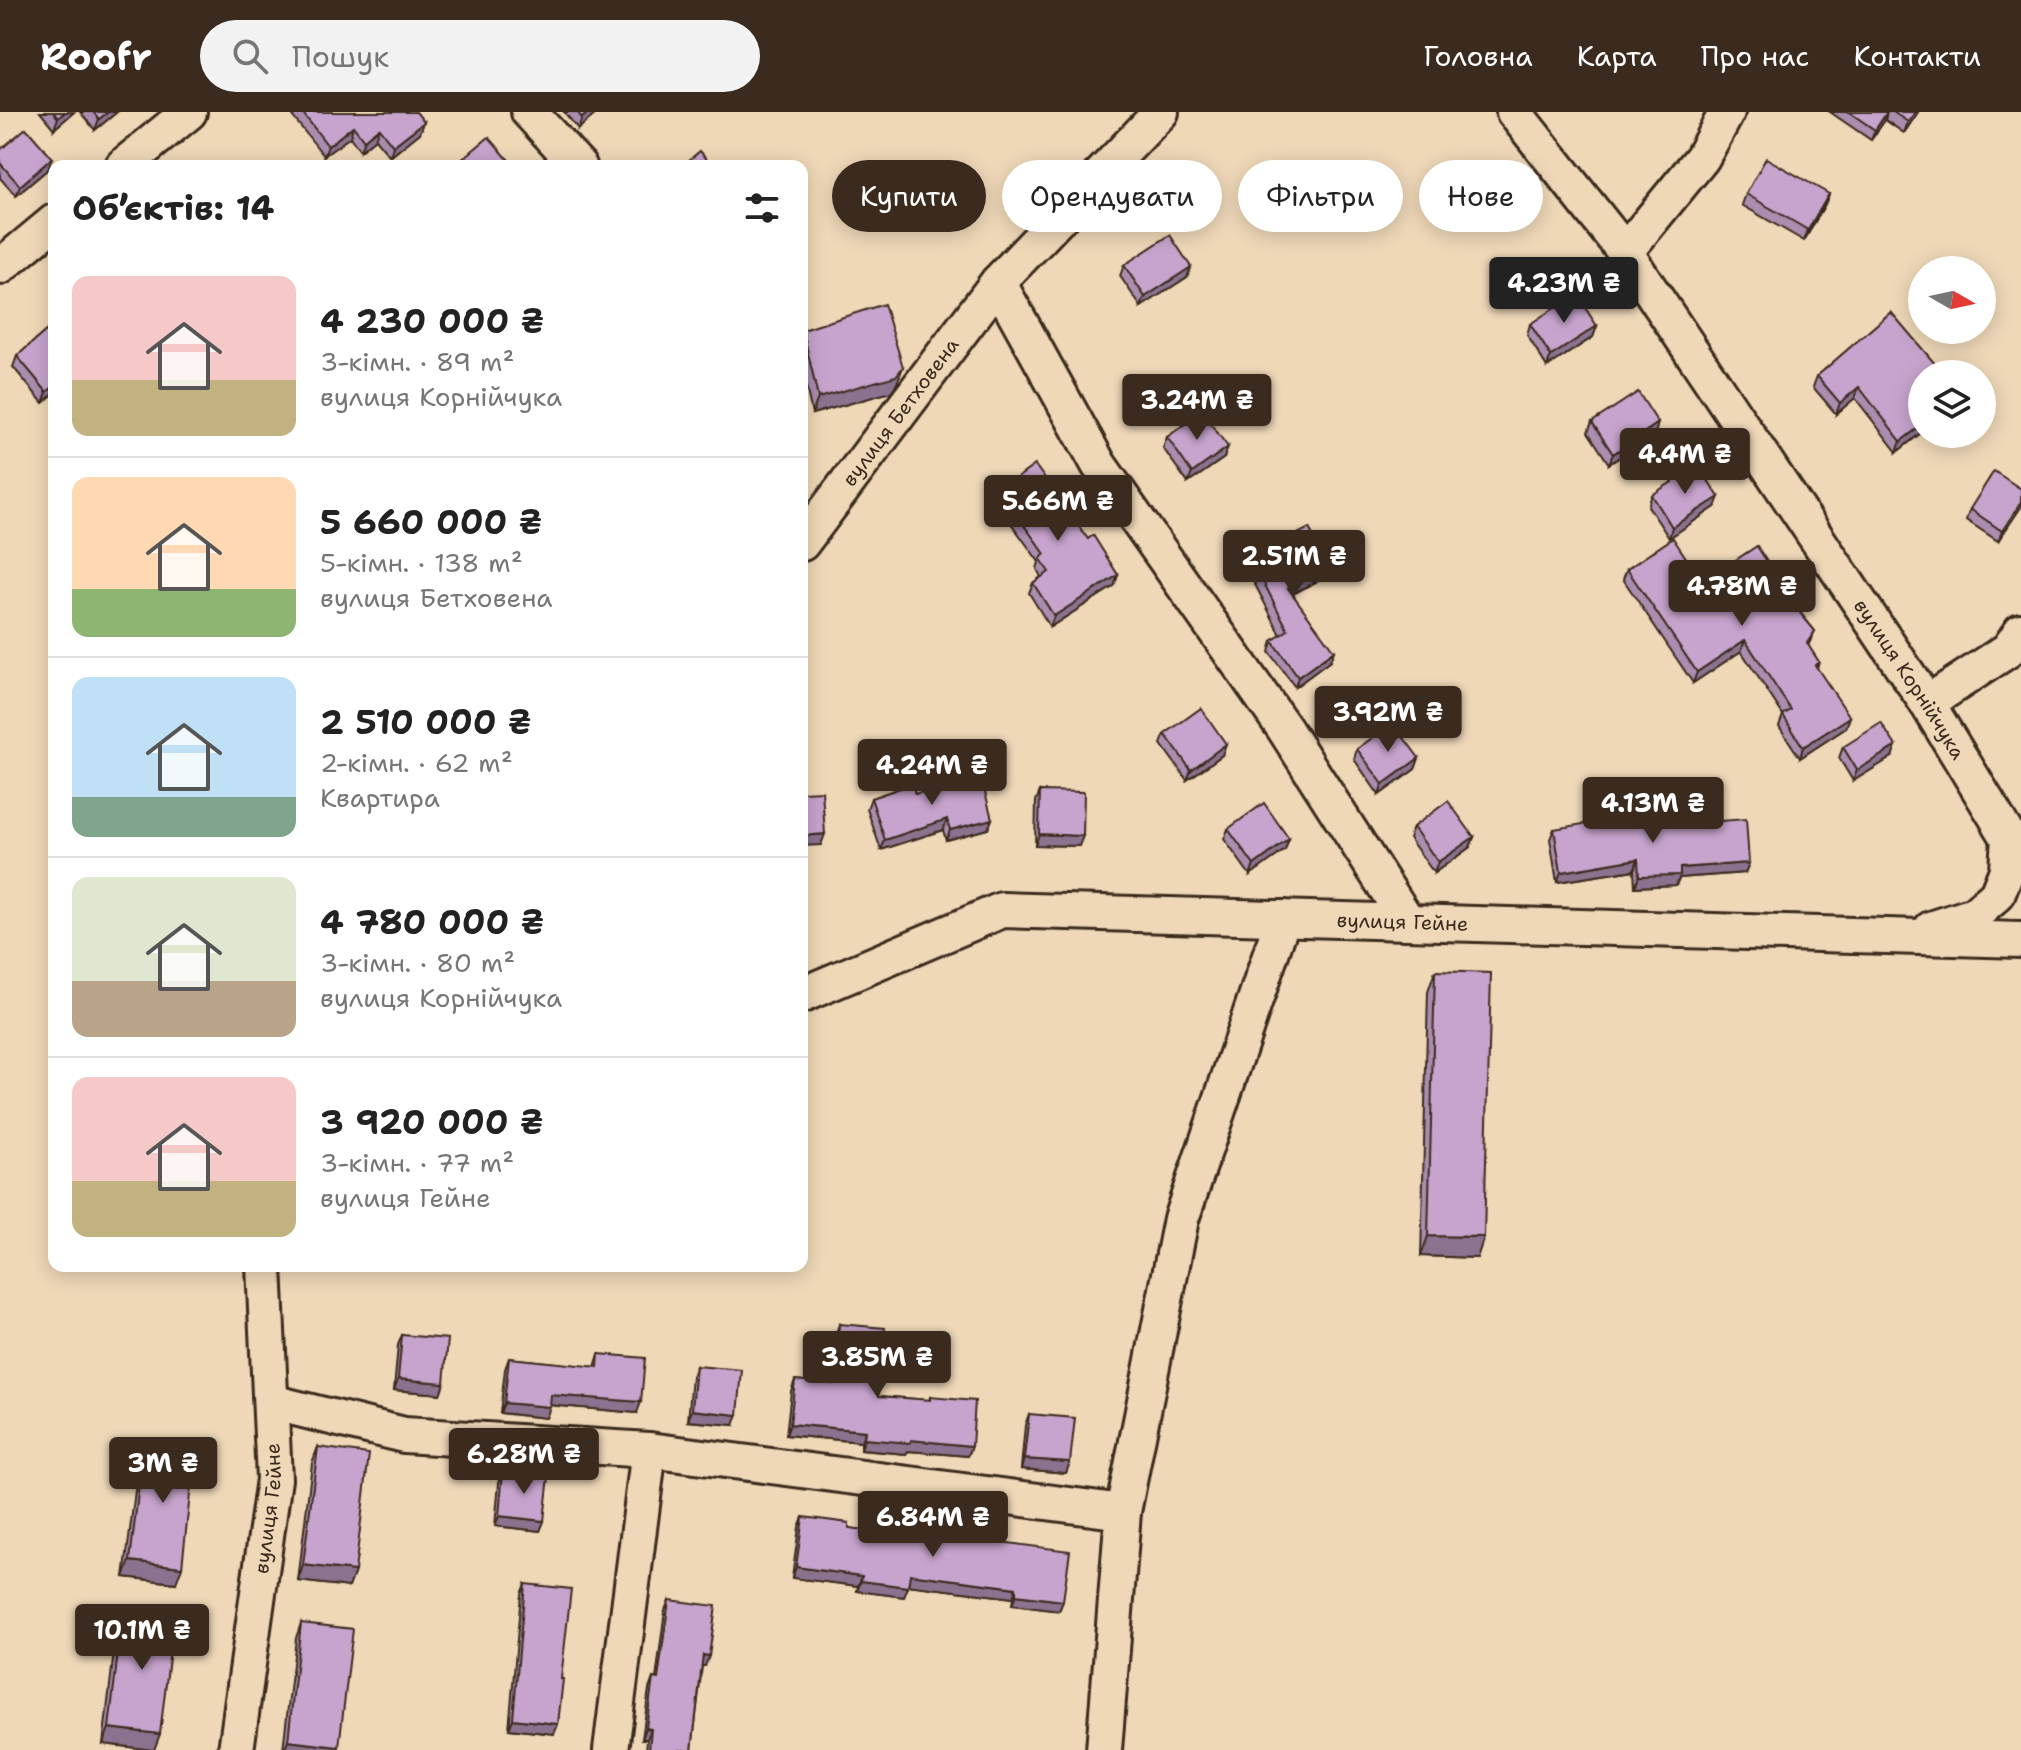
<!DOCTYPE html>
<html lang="uk">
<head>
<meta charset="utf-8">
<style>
	body { margin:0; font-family:"Shantell Sans",sans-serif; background:#f2f2f2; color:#222; height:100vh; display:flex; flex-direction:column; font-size:30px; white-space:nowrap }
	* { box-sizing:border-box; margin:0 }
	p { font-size:26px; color:#767676 }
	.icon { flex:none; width:44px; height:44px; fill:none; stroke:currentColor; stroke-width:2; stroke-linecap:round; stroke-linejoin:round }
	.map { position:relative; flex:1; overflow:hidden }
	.panel { position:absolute; left:48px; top:48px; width:760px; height:1112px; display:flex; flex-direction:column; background:#fff; border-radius:16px; box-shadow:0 4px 20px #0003 }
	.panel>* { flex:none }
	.guide { position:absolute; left:832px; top:48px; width:760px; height:72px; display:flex; gap:16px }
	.needle { width:52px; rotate:99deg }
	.controls { position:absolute; left:1908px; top:144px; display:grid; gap:16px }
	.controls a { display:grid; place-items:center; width:88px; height:88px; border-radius:50%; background:#fff; box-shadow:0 4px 20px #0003; font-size:40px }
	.price { position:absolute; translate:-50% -68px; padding:0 18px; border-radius:8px; background:#3b2a1e; color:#fff; font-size:26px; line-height:52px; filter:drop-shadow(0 2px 4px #0008) }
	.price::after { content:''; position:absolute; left:50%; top:48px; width:24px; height:18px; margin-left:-12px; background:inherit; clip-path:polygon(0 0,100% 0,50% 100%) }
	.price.selected { background:#222; color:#fff }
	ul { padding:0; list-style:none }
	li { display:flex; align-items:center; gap:24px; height:200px; padding:0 24px }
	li+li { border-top:2px solid #e0e0e0 }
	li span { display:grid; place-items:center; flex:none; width:224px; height:160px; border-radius:16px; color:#555 }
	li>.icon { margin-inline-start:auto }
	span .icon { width:96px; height:96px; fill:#fffc; stroke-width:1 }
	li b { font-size:34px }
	h2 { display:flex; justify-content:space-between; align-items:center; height:96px; padding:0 24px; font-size:34px }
	.tag { padding:0 28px; border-radius:36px; background:#fff; box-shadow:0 4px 20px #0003; font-size:28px; line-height:72px }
	.tag.selected { background:#3b2a1e; color:#fff }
	header { display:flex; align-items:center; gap:48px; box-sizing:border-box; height:112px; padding:0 40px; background:#3b2a1e; color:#fff }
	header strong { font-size:38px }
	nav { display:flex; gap:44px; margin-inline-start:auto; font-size:28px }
	.search { width:560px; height:72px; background:#f2f2f2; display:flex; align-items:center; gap:20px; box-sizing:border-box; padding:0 28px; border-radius:44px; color:#767676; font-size:30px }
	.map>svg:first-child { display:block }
</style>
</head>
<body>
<header>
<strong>Roofr</strong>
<div class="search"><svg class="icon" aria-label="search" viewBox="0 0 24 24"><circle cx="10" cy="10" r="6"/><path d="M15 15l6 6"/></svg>Пошук</div>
<nav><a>Головна</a><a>Карта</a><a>Про нас</a><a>Контакти</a></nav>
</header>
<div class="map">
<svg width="2021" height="1638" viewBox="0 0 2021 1638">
	<rect width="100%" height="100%" fill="#efd8b8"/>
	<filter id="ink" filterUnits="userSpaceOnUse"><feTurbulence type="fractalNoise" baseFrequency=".0125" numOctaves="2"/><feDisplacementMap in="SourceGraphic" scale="16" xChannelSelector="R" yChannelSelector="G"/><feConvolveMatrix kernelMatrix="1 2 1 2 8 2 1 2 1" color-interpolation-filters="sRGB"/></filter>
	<g filter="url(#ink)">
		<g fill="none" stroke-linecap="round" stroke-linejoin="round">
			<g stroke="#3b2a1e" stroke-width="40">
				<g id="minor">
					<path d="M529,0L579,54"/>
					<path id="s1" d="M1514,0L1625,140L1927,591L2021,746"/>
					<path d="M123,54L189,0"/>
					<path d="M1625,140L1702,46L1727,0"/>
					<path d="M0,155L54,110"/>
					<path d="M998,170L1099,353L1284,616L1408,810"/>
					<path id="s2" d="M802,431L998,170L1161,0"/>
					<path d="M1927,591L2008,538L2021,519"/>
					<path d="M1931,817L1974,803L1997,783L2007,758L2009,724"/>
					<path id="s3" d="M802,883L1002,798L2021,828"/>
					<path d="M271,1290L404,1323L649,1338L1123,1400"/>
					<path id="s4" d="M236,1638L274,1367L264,1154"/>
					<path d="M611,1638L649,1338"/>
					<path d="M1104,1638L1123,1400L1181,1107L1283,806"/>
				</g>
			</g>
			<use href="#minor" stroke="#efd8b8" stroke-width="34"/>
		</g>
		<g fill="#ab8db0" stroke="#3b2a1e" stroke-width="2">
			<path d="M40,0H74L54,17Z"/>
			<path d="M80,0H117L95,18Z"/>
			<path d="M295,0H416L424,10L420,21L390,45L375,27L360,39L350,25L324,44L293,5Z"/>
			<path d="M564,0H598L578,17Z"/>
			<path d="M1830,0H1918L1904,21L1885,8L1871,28Z"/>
			<path d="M0,38L48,57L16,84L0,66Z"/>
			<path d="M1746,82H1829L1825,92L1804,129L1742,93Z"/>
			<path d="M1124,153L1187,165L1141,195L1120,164Z"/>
			<path d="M1891,200L1922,320L1897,340L1855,286L1836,302L1813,275L1817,264Z"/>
			<path d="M54,212V281L43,291L13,255L17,244Z"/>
			<path d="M1530,212L1597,214L1593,225L1547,255L1527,223Z"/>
			<path d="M803,218L897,271L891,280L812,302L802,256Z"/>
			<path d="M1592,310L1655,322L1609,352L1588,320Z"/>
			<path d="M1167,325L1224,346L1188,371L1163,336Z"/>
			<path d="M2021,377V395L1998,429L1966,408L1970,397Z"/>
			<path d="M999,379L1088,427L1118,463L1114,474L1050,515L1029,481L1033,471L1041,465L1037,457L1039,450L995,389Z"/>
			<path d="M1652,383L1715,395L1669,426L1648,394Z"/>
			<path d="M1251,446L1325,465L1293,482L1330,549L1295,575L1269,540L1272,529L1281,523L1247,457Z"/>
			<path d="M1627,457L1702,470L1777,466L1776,471L1815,519L1808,534L1819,550L1817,556L1846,616L1800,646L1779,614L1783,603L1741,539L1693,571L1623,467Z"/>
			<path d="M1165,622L1222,643L1187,668L1161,632Z"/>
			<path d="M1843,635L1892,645L1853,669L1839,646Z"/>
			<path d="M1357,637L1419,646L1415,657L1379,683L1354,647Z"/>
			<path d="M1040,679L1079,734L1035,733L1036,689Z"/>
			<path d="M915,682L992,707L988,717L946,728L943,718L881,738L867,697L871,686Z"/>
			<path d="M1679,712L1749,751L1745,761L1679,766L1676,773L1635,775L1634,758L1557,770L1550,727L1554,717Z"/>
			<path d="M1413,715L1474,725L1470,735L1434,761L1409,726Z"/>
			<path d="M1228,717L1289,727L1285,738L1250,763L1224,727Z"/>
			<path d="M1435,859L1477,1146L1421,1144L1428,880Z"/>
			<path d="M839,1212L879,1284L929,1288L930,1285L972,1334L968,1344L908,1339L906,1342L861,1338V1330L786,1323L791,1279L795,1268L831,1271L836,1222Z"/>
			<path d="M402,1223L444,1271L440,1282L394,1278L398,1233Z"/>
			<path d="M599,1242L637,1301L550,1293L546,1306L500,1301L505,1257L509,1246L595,1255Z"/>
			<path d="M696,1254L734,1313L688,1309L692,1264Z"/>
			<path d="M1029,1302L1070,1350L1066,1361L1021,1357L1025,1313Z"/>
			<path d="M144,1331L176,1471L124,1465L139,1347Z"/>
			<path d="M318,1335L355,1459L349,1475L298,1469L312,1351Z"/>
			<path d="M503,1359L544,1409L540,1419L495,1414L499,1370Z"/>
			<path d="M803,1405L849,1416L950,1429L954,1417L1000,1430L1063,1489L1059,1499L1012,1493L1013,1486L908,1473L904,1485L857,1479L858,1474L792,1466L799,1415Z"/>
			<path d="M525,1472L561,1567L558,1612L554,1622L509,1617L521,1482Z"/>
			<path d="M669,1488L705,1554H702L692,1638H646L647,1627H642L649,1577L653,1566L656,1567L665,1498Z"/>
			<path d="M123,1498L154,1638L103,1632L117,1514Z"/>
			<path d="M301,1511L338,1638H283L296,1526Z"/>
		</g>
		<g fill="#8b7390" stroke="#3b2a1e" stroke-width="2">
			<path d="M65,0H74L54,17L58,6Z"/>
			<path d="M108,0H117L95,18L99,7Z"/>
			<path d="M589,0H598L578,17L582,6Z"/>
			<path d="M1887,0L1885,8L1871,28L1875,18Z"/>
			<path d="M1915,0H1918L1904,21L1908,10Z"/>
			<path d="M424,10L420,21L390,45L393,34Z"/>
			<path d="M353,14L350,25L324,44L328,34Z"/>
			<path d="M379,16L375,27L360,39L364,28Z"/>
			<path d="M52,46L48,57L16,84L20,74Z"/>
			<path d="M1829,82L1825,92L1804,129L1808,118Z"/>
			<path d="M1191,155L1187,165L1141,195L1145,185Z"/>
			<path d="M1597,214L1593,225L1547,255L1551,244Z"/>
			<path d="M903,255L897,271L891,280L812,302L818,286Z"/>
			<path d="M54,274V281L43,291L47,280Z"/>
			<path d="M1859,275L1855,286L1836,302L1840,291Z"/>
			<path d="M1658,311L1655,322L1609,352L1613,342Z"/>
			<path d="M1922,313V320L1897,340L1901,329Z"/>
			<path d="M1228,335L1224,346L1188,371L1192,361Z"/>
			<path d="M1719,385L1715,395L1669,426L1672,415Z"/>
			<path d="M2021,390V395L1998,429L2002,419Z"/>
			<path d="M1329,455L1325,465L1284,486L1288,476Z"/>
			<path d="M1118,463L1114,474L1050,515L1054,504Z"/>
			<path d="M1745,528L1741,539L1693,571L1697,560Z"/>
			<path d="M1334,539L1330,549L1295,575L1298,565Z"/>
			<path d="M1850,605L1846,616L1800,646L1803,635Z"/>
			<path d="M1226,632L1222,643L1187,668L1191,658Z"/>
			<path d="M1896,634L1892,645L1853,669L1857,658Z"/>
			<path d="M1419,646L1415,657L1379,683L1383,672Z"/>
			<path d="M947,707L943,718L881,738L885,728Z"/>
			<path d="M992,707L988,717L946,728L950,718Z"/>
			<path d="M825,722L821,733L802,734V724Z"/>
			<path d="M1039,722L1083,724L1079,734L1035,733Z"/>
			<path d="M1474,725L1470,735L1434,761L1438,750Z"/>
			<path d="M1289,727L1285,738L1250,763L1254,753Z"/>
			<path d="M1638,747L1634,758L1557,770L1561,760Z"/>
			<path d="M1749,751L1745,761L1679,766L1676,773L1635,775L1639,764L1680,756Z"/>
			<path d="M1428,1124L1484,1125L1477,1146L1421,1144Z"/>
			<path d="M398,1267L444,1271L440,1282L394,1278Z"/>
			<path d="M551,1283L641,1290L637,1301L548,1293Z"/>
			<path d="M504,1291L550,1295L546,1306L500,1301Z"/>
			<path d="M692,1298L738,1303L734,1313L688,1309Z"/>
			<path d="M790,1312L865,1319L861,1330L786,1323Z"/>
			<path d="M864,1327L911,1328L972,1334L968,1344L908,1339L906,1342L861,1338Z"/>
			<path d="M1024,1347L1070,1350L1066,1361L1021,1357Z"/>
			<path d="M499,1404L544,1409L540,1419L495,1414Z"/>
			<path d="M130,1449L182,1455L176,1471L124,1465Z"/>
			<path d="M303,1453L355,1459L349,1475L298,1469Z"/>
			<path d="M796,1455L862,1464L858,1474L792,1466Z"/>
			<path d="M910,1462L1016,1476L1013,1486L906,1473Z"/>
			<path d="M861,1469L908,1475L904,1485L857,1479Z"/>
			<path d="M1016,1483L1063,1489L1059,1499L1012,1493Z"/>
			<path d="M703,1543L709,1544L705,1554H700Z"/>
			<path d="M513,1607L558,1612L554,1622L509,1617Z"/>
			<path d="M109,1616L160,1622L154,1638L103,1632Z"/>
			<path d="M646,1616L651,1617L647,1627H642Z"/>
			<path d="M288,1629L339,1635L338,1638H284Z"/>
		</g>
		<g fill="#c7a4cd" stroke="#3b2a1e" stroke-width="2">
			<path d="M53,0H65L58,6Z"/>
			<path d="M93,0H108L99,7Z"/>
			<path d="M302,0H416L424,10L393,34L379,16L364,28L353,14L328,34Z"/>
			<path d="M577,0H589L582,6Z"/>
			<path d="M1849,0H1887L1875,18Z"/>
			<path d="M1893,0H1915L1908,10Z"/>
			<path d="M26,16L52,46L20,74L0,51V38Z"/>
			<path d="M489,25L514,54H454Z"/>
			<path d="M700,39L713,54H682Z"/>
			<path d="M1766,46L1829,82L1808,118L1746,82Z"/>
			<path d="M1170,123L1191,155L1145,185L1124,153Z"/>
			<path d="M1576,182L1597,214L1551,244L1530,212Z"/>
			<path d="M884,192L903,255L896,264L818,286L803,218Z"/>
			<path d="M1891,200L1936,253L1937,252L1945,262H1922V313L1901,329L1859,275L1840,291L1817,264Z"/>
			<path d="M54,212V274L47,280L17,244Z"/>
			<path d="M1638,280L1658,311L1613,342L1592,310Z"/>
			<path d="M1202,300L1228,335L1192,361L1167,325Z"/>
			<path d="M1035,353L1088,427L1093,423L1118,463L1054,504L1033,471L1049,460L1040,447L1045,442L999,379Z"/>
			<path d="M1698,353L1719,385L1672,415L1652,383Z"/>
			<path d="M1994,359L2021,377V390L2002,419L1970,397Z"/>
			<path d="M1309,416L1329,455L1288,476L1334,539L1298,565L1272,529L1288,518L1251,446Z"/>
			<path d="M1673,426L1702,470L1757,434L1777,466L1774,469L1815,519L1807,531L1819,550L1815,553L1850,605L1803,635L1783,603L1791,598L1745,528L1697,560L1627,457Z"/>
			<path d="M1201,596L1226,632L1191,658L1165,622Z"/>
			<path d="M1393,611L1419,646L1383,672L1357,637Z"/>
			<path d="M1881,611L1896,634L1857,658L1843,635Z"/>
			<path d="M981,664L992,707L950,718L947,707L885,728L871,686L912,672L915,682Z"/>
			<path d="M822,679L825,722L802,724V680Z"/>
			<path d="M1040,679L1084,680L1083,724L1039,722Z"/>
			<path d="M1448,689L1474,725L1438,750L1413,715Z"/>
			<path d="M1264,691L1289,727L1254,753L1228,717Z"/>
			<path d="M1746,707L1749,751L1680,756V763L1639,764L1638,747L1561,760L1554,717L1589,711L1679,708V712Z"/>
			<path d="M1435,859L1491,861L1484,1125L1428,1124Z"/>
			<path d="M839,1212L885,1216L879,1284L930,1288V1285L975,1289L972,1334L911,1328L910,1331L864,1327L865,1319L790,1312L795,1268L834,1272Z"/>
			<path d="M402,1223L448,1227L444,1271L398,1267Z"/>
			<path d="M599,1242L645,1246L641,1290L551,1283L550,1295L504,1291L509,1246L598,1255Z"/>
			<path d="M696,1254L742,1258L738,1303L692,1298Z"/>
			<path d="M1029,1302L1075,1306L1070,1350L1024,1347Z"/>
			<path d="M144,1331L195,1337L182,1455L130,1449Z"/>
			<path d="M318,1335L369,1342L355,1459L303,1453Z"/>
			<path d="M503,1359L549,1364L544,1409L499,1404Z"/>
			<path d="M803,1405L849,1411V1416L952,1430L954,1417L1001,1423L1000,1430L1070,1439L1063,1489L1016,1483V1476L910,1462L908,1475L861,1469L862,1464L796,1455Z"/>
			<path d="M525,1472L571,1477L561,1567H563L558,1612L513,1607Z"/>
			<path d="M669,1488L716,1494L709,1544L703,1543L692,1638H649L651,1617L646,1616L653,1566L658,1567Z"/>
			<path d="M123,1498L174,1504L160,1622L109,1616Z"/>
			<path d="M301,1511L353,1517L339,1635L288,1629Z"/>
		</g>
	</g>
	<g text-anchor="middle" stroke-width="7" stroke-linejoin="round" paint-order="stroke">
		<g font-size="20" fill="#3b2a1e" stroke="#efd8b8">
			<text dy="7" stroke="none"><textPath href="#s2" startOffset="164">вулиця Бетховена</textPath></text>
			<text dy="7" stroke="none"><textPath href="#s1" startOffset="692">вулиця Корнійчука</textPath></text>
			<text dy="7" stroke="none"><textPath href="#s3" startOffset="618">вулиця Гейне</textPath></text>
			<text dy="7" stroke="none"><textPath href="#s4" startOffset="244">вулиця Гейне</textPath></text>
		</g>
	</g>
</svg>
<div class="controls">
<a><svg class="needle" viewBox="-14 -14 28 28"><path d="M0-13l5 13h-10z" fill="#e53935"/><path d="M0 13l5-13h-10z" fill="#767676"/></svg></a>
<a><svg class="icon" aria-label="layers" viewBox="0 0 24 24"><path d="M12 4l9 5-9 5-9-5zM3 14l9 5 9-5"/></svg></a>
</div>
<b class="price selected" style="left:1564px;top:213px">4.23M ₴</b>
<b class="price" style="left:1197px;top:330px">3.24M ₴</b>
<b class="price" style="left:1685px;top:384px">4.4M ₴</b>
<b class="price" style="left:1058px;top:431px">5.66M ₴</b>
<b class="price" style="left:1294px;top:486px">2.51M ₴</b>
<b class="price" style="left:1742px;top:516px">4.78M ₴</b>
<b class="price" style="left:1388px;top:642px">3.92M ₴</b>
<b class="price" style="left:932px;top:695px">4.24M ₴</b>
<b class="price" style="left:1653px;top:733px">4.13M ₴</b>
<b class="price" style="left:877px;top:1287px">3.85M ₴</b>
<b class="price" style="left:524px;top:1384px">6.28M ₴</b>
<b class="price" style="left:163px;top:1393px">3M ₴</b>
<b class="price" style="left:933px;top:1447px">6.84M ₴</b>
<b class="price" style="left:142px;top:1560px">10.1M ₴</b>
<div class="guide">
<a class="tag selected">Купити</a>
<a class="tag">Орендувати</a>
<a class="tag">Фільтри</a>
<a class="tag">Нове</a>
</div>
<section class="panel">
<h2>Об’єктів: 14<svg class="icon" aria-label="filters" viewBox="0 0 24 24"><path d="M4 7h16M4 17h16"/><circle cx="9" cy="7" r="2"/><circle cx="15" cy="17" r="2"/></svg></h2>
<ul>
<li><span style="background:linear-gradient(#f6c9c9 65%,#c2b280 0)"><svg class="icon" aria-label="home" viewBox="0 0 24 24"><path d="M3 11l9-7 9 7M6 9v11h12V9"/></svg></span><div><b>4 230 000 ₴</b><p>3-кімн. · 89 m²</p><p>вулиця Корнійчука</p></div></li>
<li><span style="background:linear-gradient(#ffd9b3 70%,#8fb573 0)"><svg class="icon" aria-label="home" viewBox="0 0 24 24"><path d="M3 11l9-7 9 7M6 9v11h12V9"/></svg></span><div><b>5 660 000 ₴</b><p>5-кімн. · 138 m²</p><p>вулиця Бетховена</p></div></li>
<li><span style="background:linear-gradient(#bfe0f5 75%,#7fa58c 0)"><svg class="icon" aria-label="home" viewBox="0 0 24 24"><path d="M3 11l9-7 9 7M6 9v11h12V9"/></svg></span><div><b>2 510 000 ₴</b><p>2-кімн. · 62 m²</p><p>Квартира</p></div></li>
<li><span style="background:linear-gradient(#dfe7d0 65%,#b9a48a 0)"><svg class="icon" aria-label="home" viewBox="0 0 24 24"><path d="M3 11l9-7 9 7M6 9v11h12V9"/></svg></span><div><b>4 780 000 ₴</b><p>3-кімн. · 80 m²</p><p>вулиця Корнійчука</p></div></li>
<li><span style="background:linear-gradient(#f6c9c9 65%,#c2b280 0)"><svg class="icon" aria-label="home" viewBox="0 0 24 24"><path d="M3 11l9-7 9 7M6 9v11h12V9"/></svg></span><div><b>3 920 000 ₴</b><p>3-кімн. · 77 m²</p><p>вулиця Гейне</p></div></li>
</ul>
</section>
</div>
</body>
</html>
